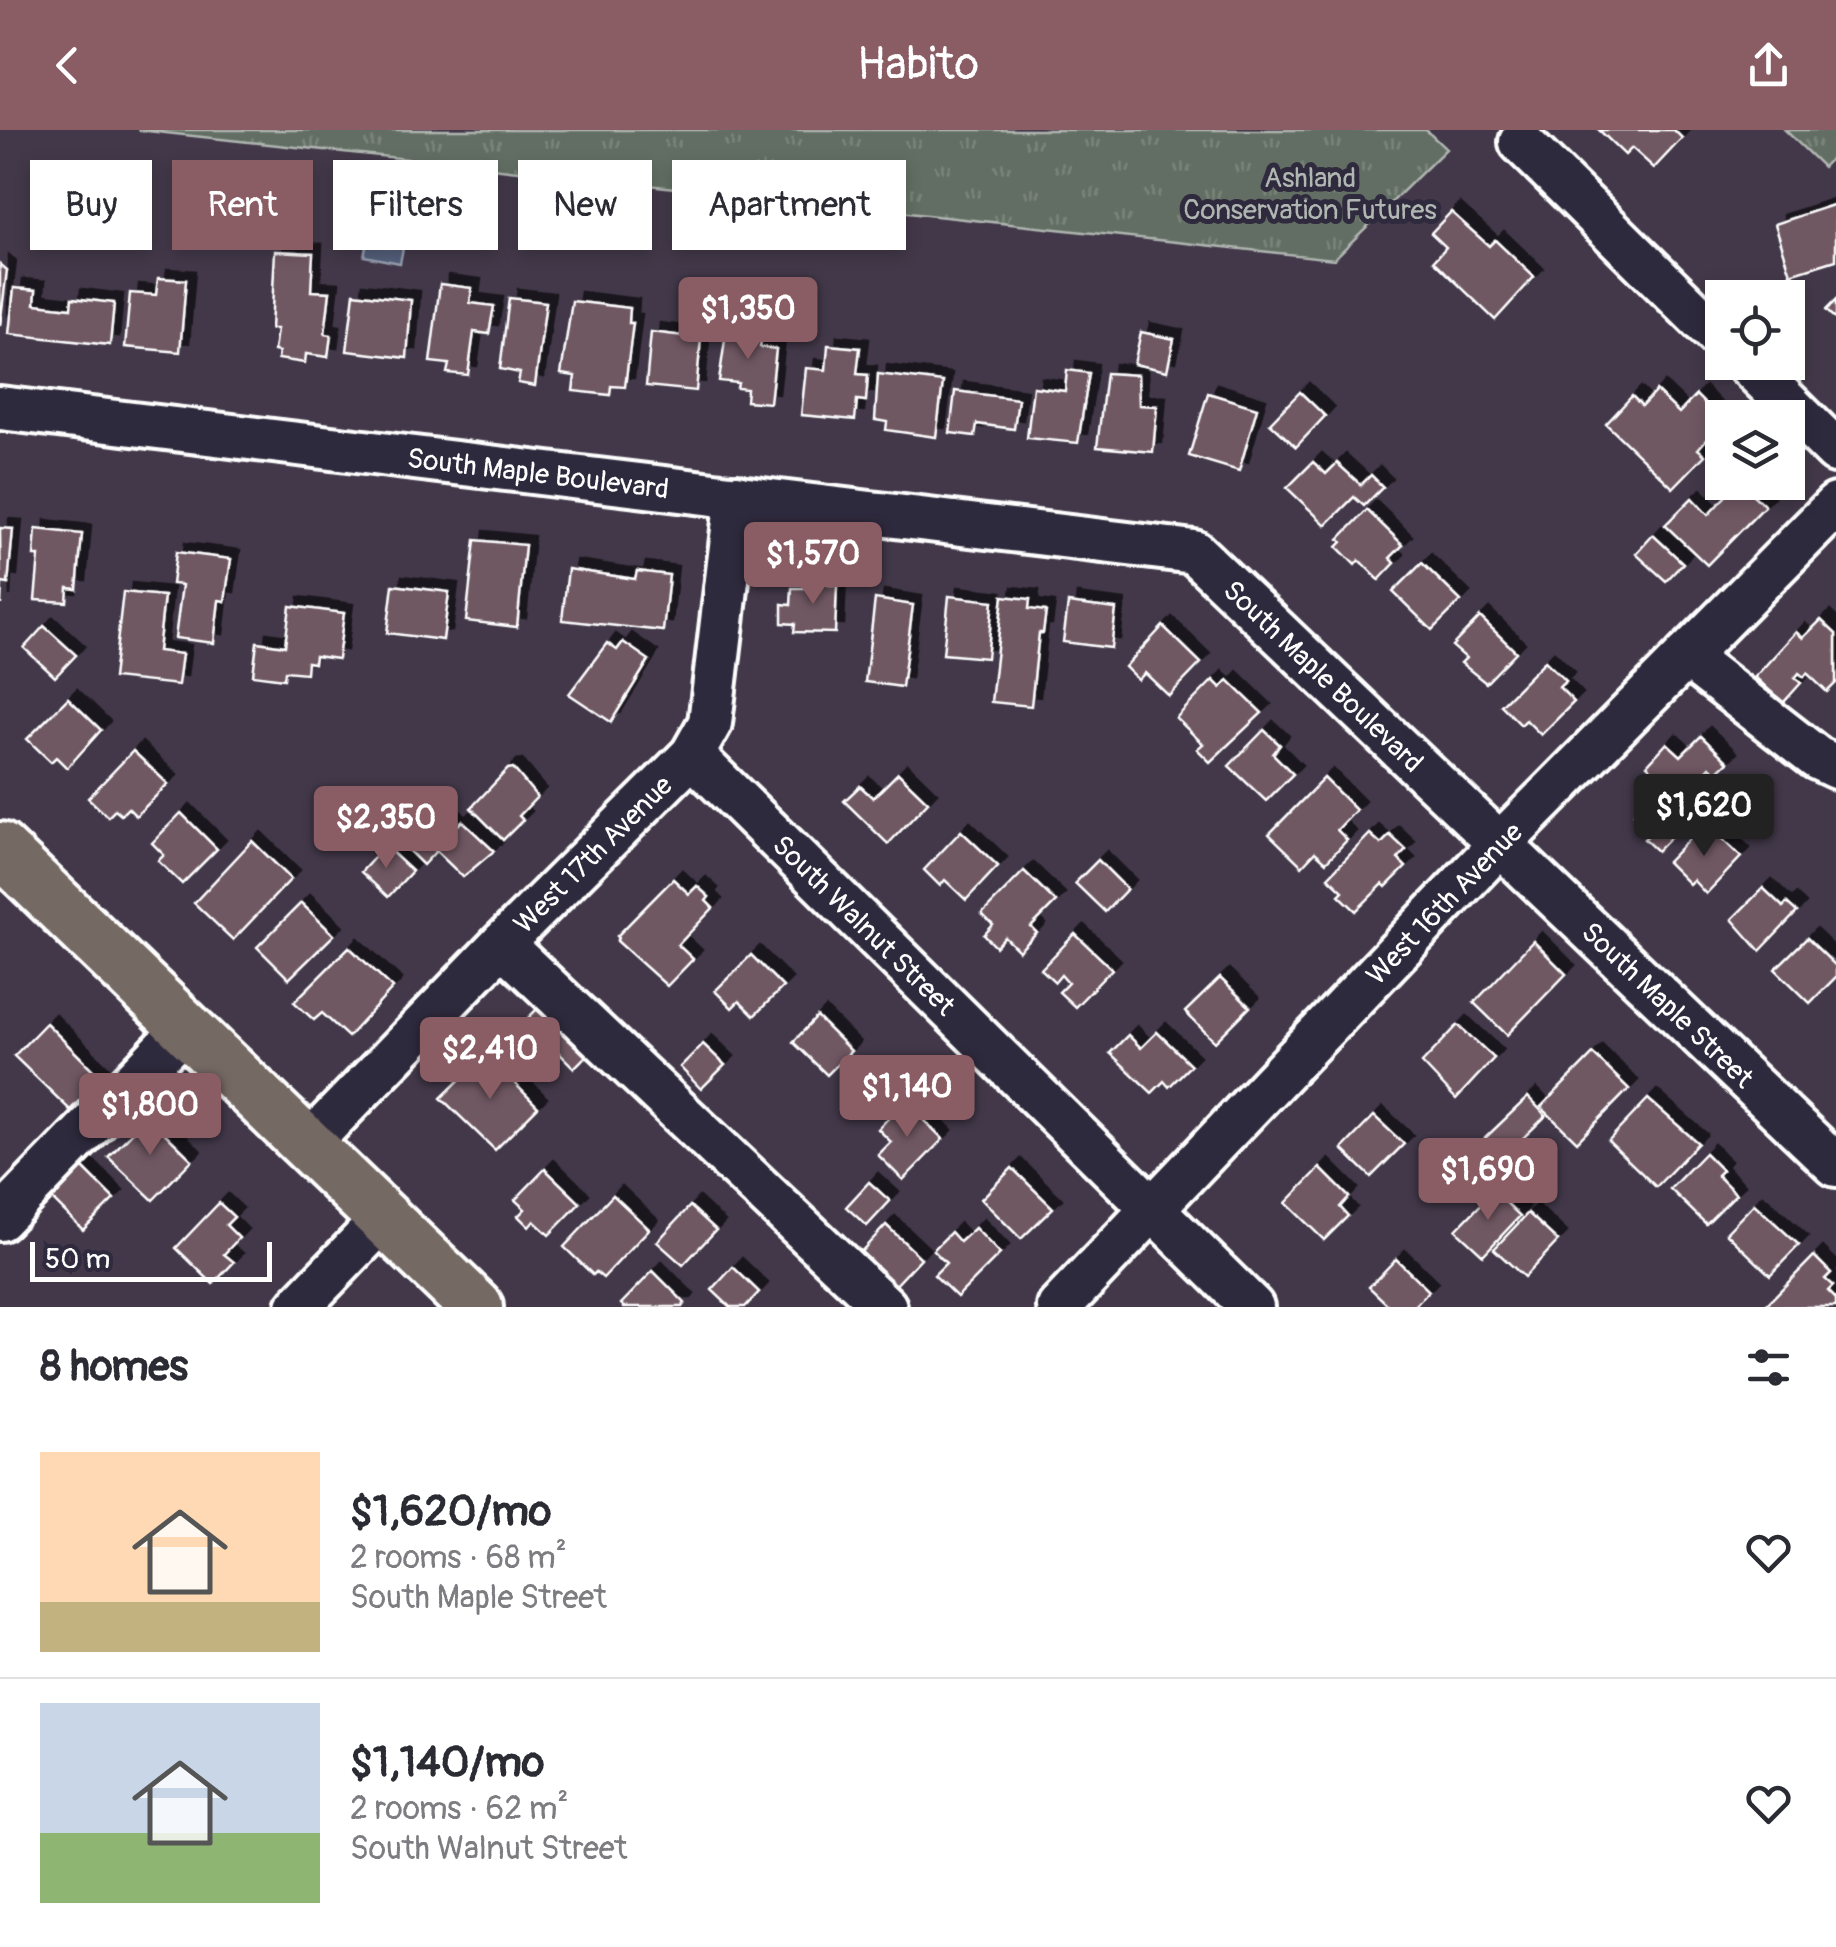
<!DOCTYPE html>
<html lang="en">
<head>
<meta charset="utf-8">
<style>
	body { margin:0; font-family:Pangolin,sans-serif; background:#f2f2f3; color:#2b2b33; height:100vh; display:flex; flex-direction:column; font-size:38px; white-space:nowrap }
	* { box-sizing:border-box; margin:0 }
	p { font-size:32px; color:#7c7c81 }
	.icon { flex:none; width:55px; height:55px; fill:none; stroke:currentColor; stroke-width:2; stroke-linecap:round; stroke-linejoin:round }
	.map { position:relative; height:1177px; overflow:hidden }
	.drawer { display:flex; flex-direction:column; background:#fff; flex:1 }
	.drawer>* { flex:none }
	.hud { position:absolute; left:30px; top:30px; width:1000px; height:90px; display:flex; gap:20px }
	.tools { position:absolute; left:1705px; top:150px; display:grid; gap:20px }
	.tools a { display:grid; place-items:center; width:100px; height:100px; border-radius:0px; background:#fff; box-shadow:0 5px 15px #0003; font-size:50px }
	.scale { position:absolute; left:30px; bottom:25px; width:242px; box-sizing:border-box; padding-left:10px; border:5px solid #fff; border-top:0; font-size:28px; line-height:35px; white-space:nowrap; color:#fff; -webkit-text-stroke:8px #2f2a3d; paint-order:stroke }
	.price { position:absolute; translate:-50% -85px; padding:0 22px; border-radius:10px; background:#8a5d65; color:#fff; font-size:32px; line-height:65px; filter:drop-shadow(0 2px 5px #0008) }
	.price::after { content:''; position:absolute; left:50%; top:60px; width:30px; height:22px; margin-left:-15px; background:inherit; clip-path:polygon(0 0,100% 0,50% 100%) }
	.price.current { background:#222; color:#fff }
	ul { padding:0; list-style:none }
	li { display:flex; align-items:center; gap:30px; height:250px; padding:0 40px }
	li+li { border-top:2px solid #e1e1e2 }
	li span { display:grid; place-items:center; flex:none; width:280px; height:200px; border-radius:0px; color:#555 }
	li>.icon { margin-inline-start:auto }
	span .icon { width:120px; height:120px; fill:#fffc; stroke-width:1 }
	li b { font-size:42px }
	h2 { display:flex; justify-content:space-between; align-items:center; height:120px; padding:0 40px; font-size:42px }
	.chip { padding:0 35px; border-radius:0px; background:#fff; box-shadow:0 5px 15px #0003; font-size:35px; line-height:90px }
	.chip.current { background:#8a5d65; color:#fff }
	header { display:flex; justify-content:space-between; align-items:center; height:130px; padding:0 40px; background:#8a5d65; color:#fff; font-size:45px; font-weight:600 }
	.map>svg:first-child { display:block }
</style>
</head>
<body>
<header><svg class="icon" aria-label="back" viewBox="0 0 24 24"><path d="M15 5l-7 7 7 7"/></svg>Habito<svg class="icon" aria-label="share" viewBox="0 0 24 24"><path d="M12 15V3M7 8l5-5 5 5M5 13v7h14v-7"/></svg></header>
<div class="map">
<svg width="1836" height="1177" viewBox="0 0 1836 1177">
	<defs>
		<pattern id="park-tufts" width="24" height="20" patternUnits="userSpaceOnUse" patternTransform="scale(2.5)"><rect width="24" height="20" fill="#626e63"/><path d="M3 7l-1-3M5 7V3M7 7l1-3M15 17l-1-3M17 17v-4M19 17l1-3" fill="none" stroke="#7a847a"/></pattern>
		<pattern id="water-waves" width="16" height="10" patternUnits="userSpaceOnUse" patternTransform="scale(2.5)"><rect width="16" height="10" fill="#525e7a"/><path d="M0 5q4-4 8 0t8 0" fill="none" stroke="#6c768e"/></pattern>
		<filter id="shadow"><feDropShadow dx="9" dy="-9" stdDeviation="0" flood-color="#0009"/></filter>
	</defs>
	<rect width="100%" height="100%" fill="#423849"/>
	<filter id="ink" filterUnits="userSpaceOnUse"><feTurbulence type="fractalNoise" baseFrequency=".01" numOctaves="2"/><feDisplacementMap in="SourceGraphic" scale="20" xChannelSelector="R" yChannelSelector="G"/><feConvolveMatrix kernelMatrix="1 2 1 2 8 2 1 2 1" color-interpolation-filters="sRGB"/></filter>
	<g filter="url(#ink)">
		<g fill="url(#park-tufts)" stroke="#b0b6b1" stroke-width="2.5">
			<path d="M138,0H1426L1446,19L1334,129Z"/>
			<path d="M1785,0H1836V23L1823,37Z"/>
		</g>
		<path fill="url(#water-waves)" stroke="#979eaf" stroke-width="2.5" d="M368,106L404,113L400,133L364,126Z"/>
		<g fill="#705964" stroke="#fff" stroke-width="2.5" filter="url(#shadow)">
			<path d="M1599,0H1674L1682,8L1654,38L1632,18L1625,25Z"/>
			<path d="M1836,74V130L1791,144L1775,94Z"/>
			<path d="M1451,82L1489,116L1495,110L1534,147L1495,190L1434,131L1446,117L1431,103Z"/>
			<path d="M275,121L313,123L311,161L330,162L325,204L331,205L328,227L306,224L305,233L278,229L279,222L274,221L277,199H271Z"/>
			<path d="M0,134L7,140L0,196Z"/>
			<path d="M158,148L186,150L180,222L125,217L130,163L156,165Z"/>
			<path d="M440,154L472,158L470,173L494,176L489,204L474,202L468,245L447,243L449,234L430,232Z"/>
			<path d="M14,158L36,160L35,174L71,178L72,168L114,173L110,215L9,204Z"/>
			<path d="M354,163L411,170L407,228L347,221Z"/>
			<path d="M509,168L546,172L535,256L518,253L520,243L500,239Z"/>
			<path d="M1836,170V190L1826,180Z"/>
			<path d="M572,171L630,178L629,193H633L625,257L611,256L610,265L573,261L575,246L561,244Z"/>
			<path d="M728,189L755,192L753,210L761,211L760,217L776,219L770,273L746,271L747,259L737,258L738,253L719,251Z"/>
			<path d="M651,202L701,208L696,261L646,256Z"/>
			<path d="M1141,202L1174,209L1167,241L1134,234Z"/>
			<path d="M828,215L860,218L857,244L868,245L866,271L857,270L855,290L801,285L806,238L826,240Z"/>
			<path d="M1067,240L1089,243L1078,313L1027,308L1033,257L1065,261Z"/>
			<path d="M1106,243L1138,245L1139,275L1157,276L1153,322L1097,317Z"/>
			<path d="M878,244L943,252L936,307L886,300L887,292L875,290Z"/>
			<path d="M955,261L1018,269L1014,299L977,294L975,306L950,303Z"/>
			<path d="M1656,261L1679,283L1696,265L1722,291L1698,319L1705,325L1673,358L1606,294L1632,266L1642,276Z"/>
			<path d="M1300,262L1325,286L1296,317L1270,293Z"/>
			<path d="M1208,263L1257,278L1239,341L1189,326Z"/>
			<path d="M1313,332L1326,344L1337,333L1361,355L1371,345L1383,357L1364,376L1354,367L1326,395L1287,358Z"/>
			<path d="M1739,352L1765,376L1707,435L1665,395L1692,368L1708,385Z"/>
			<path d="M1367,380L1403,415L1390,428L1395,433L1379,450L1359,430L1355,435L1337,417L1342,412L1339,409Z"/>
			<path d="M0,398L13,399L8,454L2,453L1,475Z"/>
			<path d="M36,399L82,404L77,459L68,458L67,472L35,470L39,426H34Z"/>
			<path d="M1653,405L1683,433L1666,451L1636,424Z"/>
			<path d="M475,410L525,415L517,497L466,491Z"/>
			<path d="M176,422L231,429L225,471L219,470L214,513L175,508L182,455L172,454Z"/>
			<path d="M1422,433L1461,471L1432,500L1393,462Z"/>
			<path d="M568,439L635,449L637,441L669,445L663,501L562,490Z"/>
			<path d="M816,444H830L829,455H837L835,503L794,502L795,494L782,493V474L791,475L792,458H804V453L815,454Z"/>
			<path d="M393,455L449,462L443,510L387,503Z"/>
			<path d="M123,462L164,466L158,521L182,524L178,555L113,548Z"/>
			<path d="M949,466L993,471L987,528L943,524Z"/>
			<path d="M1003,466L1030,469L1029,479L1046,481L1043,503H1039L1031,576L991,572Z"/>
			<path d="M875,469L913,475L902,557L865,552Z"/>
			<path d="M1068,473L1116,479L1111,518L1063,512Z"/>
			<path d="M290,476L344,483L338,529L315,526L314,533L307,532L306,543L285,541L284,549L253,545L257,512L285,516Z"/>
			<path d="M1480,487L1516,522L1486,553L1461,533L1466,528L1452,516Z"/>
			<path d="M1821,490L1836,504V553L1827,562L1807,543L1804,547L1799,543L1795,548L1801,553L1783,573L1755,547L1796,502L1803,508Z"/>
			<path d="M44,496L76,525L55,547L24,518Z"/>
			<path d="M1163,496L1201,533L1169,566L1145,543L1138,550L1125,537Z"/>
			<path d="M623,512L649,530L611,592L569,564L607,513L617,520Z"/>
			<path d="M1545,531L1566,551L1559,557L1574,572L1541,605L1526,590L1521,595L1501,575Z"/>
			<path d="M1213,550L1221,558L1228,550L1262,583L1210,632L1197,619L1203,614L1176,588Z"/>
			<path d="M68,568L101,600L67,638L56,627L51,632L27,609Z"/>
			<path d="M1264,600L1280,615L1273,624L1293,644L1266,671L1229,636Z"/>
			<path d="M1701,606L1728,632L1716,643L1710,637L1690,658L1705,672L1657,721L1644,709L1652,702L1634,684L1651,666L1644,655L1654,642L1647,635L1667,613L1681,626Z"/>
			<path d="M133,621L168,654L136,686L128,678L121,685L115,680L108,687L88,668Z"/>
			<path d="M513,638L537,667L519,686L523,690L503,710L471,678L508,639Z"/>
			<path d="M898,643L928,672L888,714L844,671L860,656L873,668Z"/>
			<path d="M1324,648L1356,680L1337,700L1347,710L1326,732L1315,722L1302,736L1269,704Z"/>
			<path d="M432,671L457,696L462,691L494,721L463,747L436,721L423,735L404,716L410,710L397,698L422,672L427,677Z"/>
			<path d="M181,683L217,719L182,754L158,731L164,725L152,713Z"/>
			<path d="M1705,693L1741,727L1706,764L1693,750L1689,754L1667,732Z"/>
			<path d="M961,701L998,736L966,770L945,750L940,756L924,740Z"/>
			<path d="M1370,704L1381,714L1390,705L1406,720L1398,729L1406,737L1386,757L1383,754L1356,781L1339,765L1343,761L1328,747Z"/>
			<path d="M252,711L291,749L233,810L194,773Z"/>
			<path d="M385,716L412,741L388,767L361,742Z"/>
			<path d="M1098,730L1127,759L1105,782L1075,753Z"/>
			<path d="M1024,741L1056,772L1031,797L1037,803L1019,821L1005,807L996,817L984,805L993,795L982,784Z"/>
			<path d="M673,749L689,764L697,756L709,767L706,771L713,778L678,815L693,829L667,856L617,811L619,808L617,806Z"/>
			<path d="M1763,758L1783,777L1787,773L1797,782L1760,821L1732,789Z"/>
			<path d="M301,773L334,805L289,849L257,817Z"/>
			<path d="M1075,804L1112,839L1075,877L1059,862L1068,853L1061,845L1055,852L1041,839Z"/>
			<path d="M1807,808L1836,836V847L1810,873L1775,839Z"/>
			<path d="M1533,811L1566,844L1507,905L1474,873Z"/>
			<path d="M349,817L393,858L348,907L322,883L314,890L294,872Z"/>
			<path d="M751,825L783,857L754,886L739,871L732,878L715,861Z"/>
			<path d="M1220,848L1250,877L1215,912L1185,882Z"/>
			<path d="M553,863L601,911L574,938L526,890Z"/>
			<path d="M817,887L851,921L827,945L793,912Z"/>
			<path d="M46,893L101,948L70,980L14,926Z"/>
			<path d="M1458,895L1494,928L1456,969L1422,933Z"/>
			<path d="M1157,902L1191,935L1169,957L1164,951L1152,963L1110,923L1128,905L1141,918Z"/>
			<path d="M703,914L725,935L701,959L680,937Z"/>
			<path d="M486,924L538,977L495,1020L441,968Z"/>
			<path d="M1593,924L1629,959L1577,1012L1541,977Z"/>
			<path d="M1528,967L1546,986L1500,1030L1482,1011Z"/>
			<path d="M1648,969L1698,1013L1656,1057L1608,1011Z"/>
			<path d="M905,971L943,1009L903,1050L878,1025L891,1012L878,999Z"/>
			<path d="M1374,986L1404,1014L1371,1047L1342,1019Z"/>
			<path d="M148,987L192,1030L153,1070L108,1027Z"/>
			<path d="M1705,1023L1722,1040L1717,1045L1736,1064L1706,1094L1670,1059Z"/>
			<path d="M80,1035L114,1069L83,1100L49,1066Z"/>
			<path d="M1012,1038L1053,1078L1021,1109L981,1069Z"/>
			<path d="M1320,1038L1349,1067L1340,1077L1348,1086L1324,1110L1286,1073Z"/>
			<path d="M545,1039L580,1073L549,1105L534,1091L529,1097L518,1086L525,1079L515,1070Z"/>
			<path d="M869,1052L890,1071L867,1096L846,1077Z"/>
			<path d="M1494,1061L1520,1086L1483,1125L1456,1100Z"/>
			<path d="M613,1065L649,1099L603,1148L596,1142L593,1145L564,1117Z"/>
			<path d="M219,1073L234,1087L226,1095L239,1108L224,1124L234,1132L213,1154L176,1118Z"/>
			<path d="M1754,1074L1799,1115L1770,1145L1726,1103Z"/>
			<path d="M690,1076L716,1100L683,1135L657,1112Z"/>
			<path d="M1528,1083L1558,1111L1524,1147L1494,1119Z"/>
			<path d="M886,1095L921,1128L893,1158L858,1125Z"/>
			<path d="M975,1098L1000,1124L957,1167L934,1145L946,1133L933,1120L951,1102L960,1112Z"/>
			<path d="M1814,1126L1831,1143L1825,1149L1833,1156L1828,1161L1836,1169V1177H1764Z"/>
			<path d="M1396,1129L1429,1161L1414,1177H1390L1369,1157Z"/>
			<path d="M733,1137L759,1162L745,1177H730L712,1160Z"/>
			<path d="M653,1141L685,1173L682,1177H624L621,1174Z"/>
		</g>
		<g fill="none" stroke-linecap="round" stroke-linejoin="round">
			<g stroke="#fff" stroke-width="50">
				<g id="minor">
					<path d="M1521,12L1722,210"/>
					<path d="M1746,232L1836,321"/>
					<path id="s1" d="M0,278L1194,422L1836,1035"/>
					<path d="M1686,526L1817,628L1836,637"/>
					<path id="s2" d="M692,625L1252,1177"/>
					<path d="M502,814L885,1177"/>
					<path id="s3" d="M309,1013L502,814L692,625L710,593L737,366"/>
					<path d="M0,1089L187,896"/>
					<path d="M298,1177L384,1088"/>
					<path id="s4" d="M1059,1177L1500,714L1836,375"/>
				</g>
			</g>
			<g stroke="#fff" stroke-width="60">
				<path id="major" d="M0,719L476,1177"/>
			</g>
			<use href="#minor" stroke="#2f2a3d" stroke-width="42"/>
			<use href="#major" stroke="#756964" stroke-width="52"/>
		</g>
	</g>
	<g text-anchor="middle" stroke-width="10" stroke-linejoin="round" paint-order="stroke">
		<g font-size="28" fill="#b0b6b1" stroke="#2f2a3d">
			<text x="1310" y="57">Ashland<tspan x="1310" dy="32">Conservation Futures</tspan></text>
		</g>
		<g font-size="28" fill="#fff" stroke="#2f2a3d">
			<text dy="10" stroke="none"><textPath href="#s1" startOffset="542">South Maple Boulevard</textPath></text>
			<text dy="10" stroke="none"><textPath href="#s1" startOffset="1382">South Maple Boulevard</textPath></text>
			<text dy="10" stroke="none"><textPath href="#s3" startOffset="405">West 17th Avenue</textPath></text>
			<text dy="10" stroke="none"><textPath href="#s4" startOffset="558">West 16th Avenue</textPath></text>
			<text dy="10" stroke="none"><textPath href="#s2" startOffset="242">South Walnut Street</textPath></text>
			<text dy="10" stroke="none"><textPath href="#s1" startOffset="1858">South Maple Street</textPath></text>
		</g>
	</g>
</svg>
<div class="tools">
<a><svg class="icon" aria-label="locate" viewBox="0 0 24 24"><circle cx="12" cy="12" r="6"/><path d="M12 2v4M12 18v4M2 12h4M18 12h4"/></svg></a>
<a><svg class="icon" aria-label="layers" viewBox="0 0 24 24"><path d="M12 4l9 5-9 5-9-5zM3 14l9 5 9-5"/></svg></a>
</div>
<div class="scale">50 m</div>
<b class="price" style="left:748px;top:232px">$1,350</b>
<b class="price" style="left:813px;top:477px">$1,570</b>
<b class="price current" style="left:1704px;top:729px">$1,620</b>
<b class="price" style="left:386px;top:741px">$2,350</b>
<b class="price" style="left:490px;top:972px">$2,410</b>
<b class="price" style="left:907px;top:1010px">$1,140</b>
<b class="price" style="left:150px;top:1028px">$1,800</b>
<b class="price" style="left:1488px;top:1093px">$1,690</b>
<div class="hud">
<a class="chip">Buy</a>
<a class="chip current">Rent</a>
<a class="chip">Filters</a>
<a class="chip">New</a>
<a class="chip">Apartment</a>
</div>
</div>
<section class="drawer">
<h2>8 homes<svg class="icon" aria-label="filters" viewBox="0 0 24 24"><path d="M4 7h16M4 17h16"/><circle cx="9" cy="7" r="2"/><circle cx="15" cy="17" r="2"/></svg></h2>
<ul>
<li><span style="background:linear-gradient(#ffd9b3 75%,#c2b280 0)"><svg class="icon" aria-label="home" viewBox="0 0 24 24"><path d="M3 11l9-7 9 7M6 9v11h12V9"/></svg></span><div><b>$1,620/mo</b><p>2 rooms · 68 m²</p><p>South Maple Street</p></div><svg class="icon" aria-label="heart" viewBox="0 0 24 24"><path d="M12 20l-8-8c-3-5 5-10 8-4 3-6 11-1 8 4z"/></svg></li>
<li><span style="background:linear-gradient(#c9d6e8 65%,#8fb573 0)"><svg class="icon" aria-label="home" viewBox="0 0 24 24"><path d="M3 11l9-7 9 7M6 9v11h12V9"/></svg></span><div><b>$1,140/mo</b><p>2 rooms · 62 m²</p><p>South Walnut Street</p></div><svg class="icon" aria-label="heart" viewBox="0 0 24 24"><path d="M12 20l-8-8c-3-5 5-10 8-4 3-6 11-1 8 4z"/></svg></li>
</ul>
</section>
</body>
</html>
